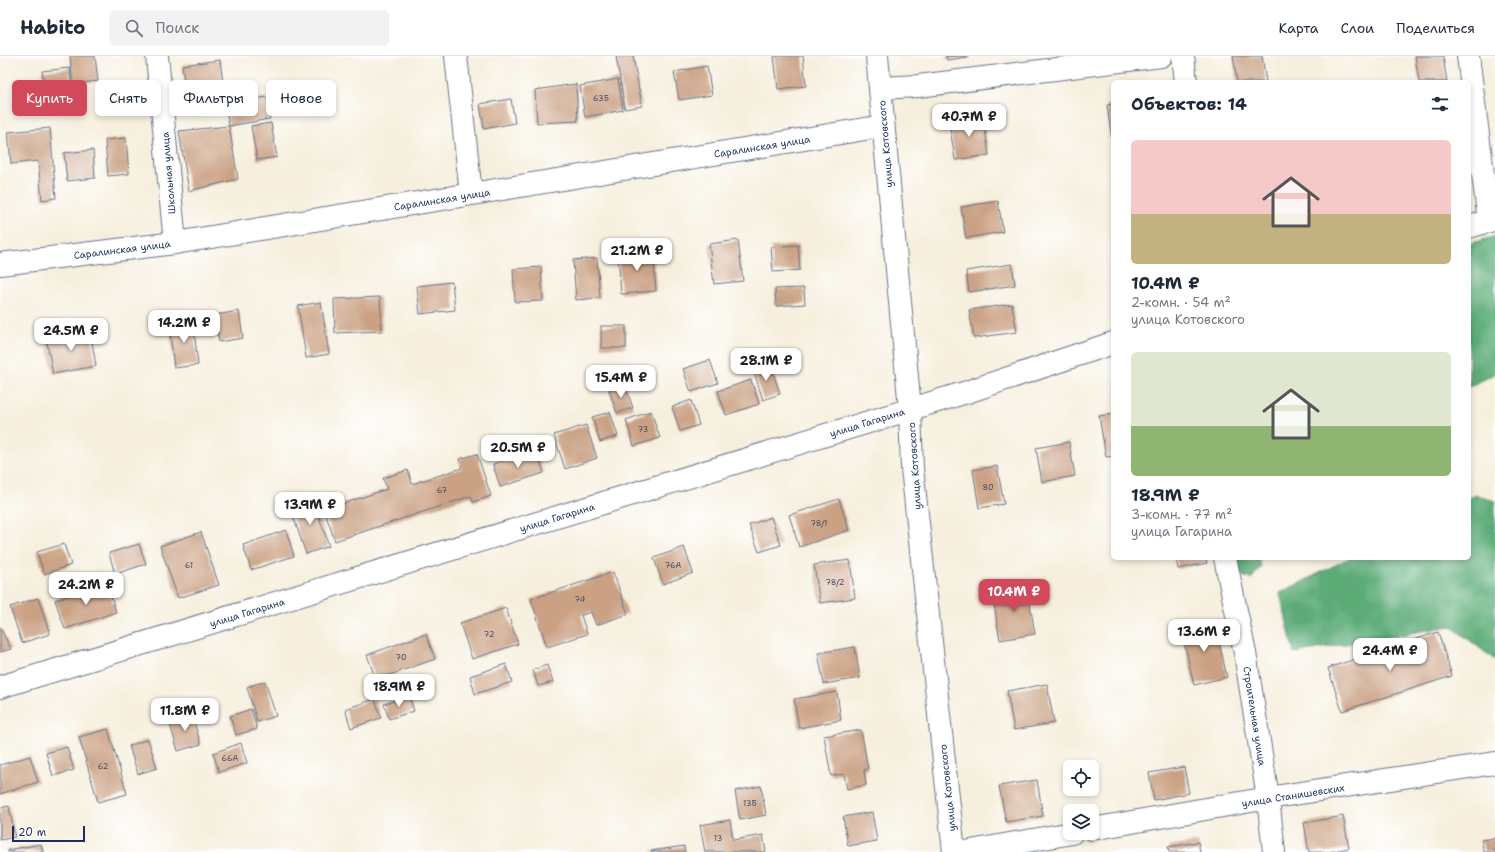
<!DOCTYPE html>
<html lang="ru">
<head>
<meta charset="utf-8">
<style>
	body { margin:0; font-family:"Shantell Sans",sans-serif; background:#f2f2f3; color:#1f2937; height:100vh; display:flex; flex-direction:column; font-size:15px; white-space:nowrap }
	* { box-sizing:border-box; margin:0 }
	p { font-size:13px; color:#747a83 }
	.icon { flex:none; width:22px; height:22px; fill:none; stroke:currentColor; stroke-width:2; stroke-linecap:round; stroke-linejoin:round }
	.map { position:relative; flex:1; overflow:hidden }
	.drawer { position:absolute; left:1111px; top:24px; width:360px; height:480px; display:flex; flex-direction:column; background:#fff; border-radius:6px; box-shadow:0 2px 6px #0003 }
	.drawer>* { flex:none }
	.hud { position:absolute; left:12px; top:24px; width:380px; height:36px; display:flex; gap:8px }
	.tools { position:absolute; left:1063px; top:704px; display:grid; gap:8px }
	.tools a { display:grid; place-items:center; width:36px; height:36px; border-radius:6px; background:#fff; box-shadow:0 2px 6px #0003; font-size:20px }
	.scale { position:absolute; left:12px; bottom:10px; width:73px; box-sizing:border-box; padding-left:4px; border:2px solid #1b2f5e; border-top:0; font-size:11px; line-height:14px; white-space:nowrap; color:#1b2f5e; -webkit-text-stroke:3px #fff; paint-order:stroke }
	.price { position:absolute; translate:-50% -34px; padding:0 9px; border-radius:8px; background:#fff; color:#222; font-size:13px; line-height:26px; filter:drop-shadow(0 1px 2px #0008) }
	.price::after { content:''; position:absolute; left:50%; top:24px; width:12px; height:9px; margin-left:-6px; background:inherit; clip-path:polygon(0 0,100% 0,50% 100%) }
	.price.active { background:#d1495b; color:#fff }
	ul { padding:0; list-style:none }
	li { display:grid; align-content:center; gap:8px; height:212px; padding:0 20px }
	li span { display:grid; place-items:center; height:124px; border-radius:6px; color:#555 }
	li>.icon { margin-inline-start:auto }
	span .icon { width:72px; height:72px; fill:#fffc; stroke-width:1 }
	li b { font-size:17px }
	h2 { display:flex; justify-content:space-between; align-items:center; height:48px; padding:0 20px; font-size:17px }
	.tag { padding:0 14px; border-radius:6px; background:#fff; box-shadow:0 2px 6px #0003; font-size:14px; line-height:36px }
	.tag.active { background:#d1495b; color:#fff }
	header { display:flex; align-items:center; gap:24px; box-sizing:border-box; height:56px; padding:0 20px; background:#fff; border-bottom:1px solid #e0e1e3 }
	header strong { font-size:19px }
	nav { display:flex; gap:22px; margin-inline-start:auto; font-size:14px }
	.search { width:280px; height:36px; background:#f2f2f3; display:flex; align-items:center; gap:10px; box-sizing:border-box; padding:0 14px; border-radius:6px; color:#747a83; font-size:15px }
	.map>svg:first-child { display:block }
</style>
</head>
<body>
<header>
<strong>Habito</strong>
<div class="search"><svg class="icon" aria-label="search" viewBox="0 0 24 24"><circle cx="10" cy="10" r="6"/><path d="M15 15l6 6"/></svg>Поиск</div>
<nav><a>Карта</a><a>Слои</a><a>Поделиться</a></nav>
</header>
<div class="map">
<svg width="1495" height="796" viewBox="0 0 1495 796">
	<rect width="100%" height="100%" fill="#fff"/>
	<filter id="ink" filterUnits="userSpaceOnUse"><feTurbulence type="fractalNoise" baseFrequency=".025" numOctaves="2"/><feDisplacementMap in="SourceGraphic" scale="8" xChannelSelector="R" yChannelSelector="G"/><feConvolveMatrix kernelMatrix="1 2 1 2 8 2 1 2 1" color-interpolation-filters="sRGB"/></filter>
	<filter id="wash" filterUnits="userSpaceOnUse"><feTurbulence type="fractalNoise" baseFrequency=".012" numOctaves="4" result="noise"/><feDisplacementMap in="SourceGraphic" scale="16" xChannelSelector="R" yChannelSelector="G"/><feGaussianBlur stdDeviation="0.9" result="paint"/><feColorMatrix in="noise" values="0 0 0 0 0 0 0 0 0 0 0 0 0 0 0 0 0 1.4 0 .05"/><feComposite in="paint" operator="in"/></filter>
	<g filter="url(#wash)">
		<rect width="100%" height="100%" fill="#f6efdd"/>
		<g fill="#5dac78" stroke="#3c6e6b">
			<path d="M1495,180V318L1469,331V188Z"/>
			<path d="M1476,439L1495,445V604L1451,570L1294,597L1280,537L1349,502H1469V442Z"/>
			<path d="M1231,502H1259L1261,511L1251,523L1234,517Z"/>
		</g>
		<g id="blocks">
			<g fill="#caa183">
				<path d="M70,0H95L98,25L73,28Z"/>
				<path d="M616,0H633L642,50L625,53Z"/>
				<path d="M774,0H803L806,30L778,33Z"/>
				<path d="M946,0H968V1L947,4Z"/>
				<path d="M1233,0H1262L1266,26H1237Z"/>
				<path d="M1415,0H1443L1447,26H1419Z"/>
				<path d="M220,4L224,34L186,39L182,9Z"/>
				<path d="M707,10L712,39L679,44L674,16Z"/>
				<path d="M70,12L71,31L45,33L42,15Z"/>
				<path d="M618,23L623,54L585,61L580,30Z"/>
				<path d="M576,28L578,65L537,67L535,34Z"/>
				<path d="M267,41L270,63L229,70L225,48Z"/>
				<path d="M511,43L515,67L484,73L480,48Z"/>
				<path d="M1113,48V86H1112L1107,49Z"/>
				<path d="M983,61L989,99L955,104L949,66Z"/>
				<path d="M271,67L277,101L257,104L251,70Z"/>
				<path d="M229,70L238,123L189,135L179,75Z"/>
				<path d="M50,72L56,142L42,144L38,105L11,108L8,76Z"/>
				<path d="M126,82L129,118L108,120L105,84Z"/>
				<path d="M93,94L95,122L67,125L64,97Z"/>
				<path d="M998,145L1003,176L966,182L961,151Z"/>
				<path d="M738,184L743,225L714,228L709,188Z"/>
				<path d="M798,189L800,214L773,216L771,191Z"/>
				<path d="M653,194L656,235L621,238L618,196Z"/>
				<path d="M597,202L600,242L576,244L573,204Z"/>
				<path d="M1012,208L1015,229L969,236L966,215Z"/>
				<path d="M541,211L543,245L515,246L513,213Z"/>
				<path d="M452,226L455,254L420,258L417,230Z"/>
				<path d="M804,232L805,248L776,250L775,233Z"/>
				<path d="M380,241L382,275L335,277L334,243Z"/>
				<path d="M321,246L329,298L306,302L298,250Z"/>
				<path d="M1012,248L1017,276L974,282L969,254Z"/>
				<path d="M239,255L243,282L219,286L215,259Z"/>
				<path d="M193,264L198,309L174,312L169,267Z"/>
				<rect x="601" y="270" width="25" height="22"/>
				<path d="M90,274L96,310L53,318L46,282Z"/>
				<path d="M710,304L718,327L691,336L683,313Z"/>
				<path d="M770,307L780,338L763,344L753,313Z"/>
				<path d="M751,324L759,348L726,359L718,335Z"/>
				<path d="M625,329L633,352L617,357L609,334Z"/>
				<path d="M691,344L699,369L680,375L672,351Z"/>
				<path d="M651,355L660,382L634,390L626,364Z"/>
				<path d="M610,356L618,380L600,386L592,361Z"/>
				<path d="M1113,358V400L1106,401L1099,360Z"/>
				<path d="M586,369L597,402L565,413L554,379Z"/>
				<path d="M1069,386L1075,420L1042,426L1036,392Z"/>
				<path d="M536,394L544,417L500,431L493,408Z"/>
				<path d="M477,398L491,440L473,446L471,440L335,485L324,454L387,433L383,422L408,414L412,428L462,412L459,403Z"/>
				<path d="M997,410L1004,448L979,452L973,414Z"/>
				<path d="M313,443L329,490L306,498L290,451Z"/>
				<path d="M839,443L849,474L799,491L789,459Z"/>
				<path d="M771,461L781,489L759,496L749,469Z"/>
				<path d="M286,474L294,500L251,514L243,489Z"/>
				<path d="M201,476L219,529L178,542L160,490Z"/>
				<path d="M64,488L71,509L44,518L37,496Z"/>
				<path d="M139,488L146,508L115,518L109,497Z"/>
				<path d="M684,491L693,517L663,528L654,502Z"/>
				<path d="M1176,502H1206L1207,507L1178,513Z"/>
				<path d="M850,504L855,542L820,547L814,509Z"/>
				<path d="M613,516L628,558L596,569L591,556L581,559L587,578L547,591L531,543Z"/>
				<path d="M107,527L116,556L65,573L55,544Z"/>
				<path d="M1027,530L1035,578L1000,584L992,536Z"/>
				<path d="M38,542L50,578L22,587L10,551Z"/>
				<path d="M506,552L518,588L472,603L460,567Z"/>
				<path d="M1214,565L1227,621L1194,629L1181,573Z"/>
				<path d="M0,571L11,593L0,596Z"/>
				<path d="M1438,576L1452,620L1342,655L1328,612Z"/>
				<path d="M426,578L435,603L376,624L367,599Z"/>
				<path d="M855,591L860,622L824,628L818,597Z"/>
				<path d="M506,608L512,626L475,638L470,620Z"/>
				<path d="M547,609L553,626L538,630L533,614Z"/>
				<path d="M265,625L276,660L257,666L247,631Z"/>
				<path d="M1047,628L1054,667L1014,674L1007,635Z"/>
				<path d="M837,636L841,664L799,672L794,643Z"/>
				<path d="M409,640L414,655L389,663L384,648Z"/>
				<path d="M375,643L381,662L351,672L345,653Z"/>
				<path d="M251,653L257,673L236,679L230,660Z"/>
				<path d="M191,657L201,688L178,695L169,665Z"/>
				<path d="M108,673L127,738L98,746L79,681Z"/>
				<path d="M861,674L868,713L864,714L866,729L847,733L844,718L831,720L824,680Z"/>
				<path d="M148,683L157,712L138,718L129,690Z"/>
				<path d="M241,687L247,707L219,716L213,697Z"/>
				<path d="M67,691L74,714L53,720L46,697Z"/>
				<path d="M30,700L38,726L0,738V709Z"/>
				<path d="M1184,711L1189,737L1154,744L1149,717Z"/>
				<path d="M1037,724L1043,760L1006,766L999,730Z"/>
				<path d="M761,730L766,759L740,764L735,735Z"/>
				<path d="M9,750L15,781L0,784V752Z"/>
				<path d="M872,756L877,785L848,790L843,761Z"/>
				<path d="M1343,760L1349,792L1329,796H1309L1304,767Z"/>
				<path d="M730,764L733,784L763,779L766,796H705L700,769Z"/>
				<path d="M1495,782V796H1484L1481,784Z"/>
				<path d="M1198,786L1200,796H1169L1168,791Z"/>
				<path d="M41,788L43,796H8V794Z"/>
				<path d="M684,790L685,796H651V795Z"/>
			</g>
		</g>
	</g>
	<g filter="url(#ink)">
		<use href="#blocks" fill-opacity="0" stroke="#68728a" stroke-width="1"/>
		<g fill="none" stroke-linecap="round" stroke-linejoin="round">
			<g stroke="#68728a" stroke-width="24">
				<g id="street">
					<path d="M157,0L175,187"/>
					<path d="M456,0L471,138"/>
					<path d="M877,0L910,353L912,412L954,796"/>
					<path d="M1183,0L1186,26"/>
					<path d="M1468,0L1489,165"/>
					<path d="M880,32L918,30L1161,0"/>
					<path d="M0,208L175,187L883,70"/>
					<path d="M1225,502L1245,597L1268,742L1274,796"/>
					<path d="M1092,773L1268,742L1495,707"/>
					<path d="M965,796L1072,777"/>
				</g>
			</g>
			<g stroke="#68728a" stroke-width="24">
				<g id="secondary">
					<path d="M1469,171L1495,163"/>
					<path d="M0,631L967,336L1113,287"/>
				</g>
			</g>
			<use href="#street" stroke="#fff" stroke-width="22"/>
			<use href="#secondary" stroke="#fff" stroke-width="22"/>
		</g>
	</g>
	<g text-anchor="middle" stroke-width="3" stroke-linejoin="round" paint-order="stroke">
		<g font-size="8" fill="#474c67">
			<text x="601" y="45">63Б</text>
			<text x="643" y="376">73</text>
			<text x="988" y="434">80</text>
			<text x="442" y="437">67</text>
			<text x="819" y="470">78/1</text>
			<text x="189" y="512">61</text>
			<text x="673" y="512">76А</text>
			<text x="835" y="529">78/2</text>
			<text x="580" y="546">74</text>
			<text x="489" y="581">72</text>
			<text x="401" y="604">70</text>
			<text x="230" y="705">66А</text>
			<text x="103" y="713">62</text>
			<text x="750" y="750">13Б</text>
			<text x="718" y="785">13</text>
		</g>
		<g font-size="10" fill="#1b2f5e" stroke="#fff">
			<text transform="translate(885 88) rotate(-95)" y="4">улица Котовского</text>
			<text transform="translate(762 90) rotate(-9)" y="4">Саралинская улица</text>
			<text transform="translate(168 117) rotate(-95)" y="4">Школьная улица</text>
			<text transform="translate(442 143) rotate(-9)" y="4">Саралинская улица</text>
			<text transform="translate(122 193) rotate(-7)" y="4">Саралинская улица</text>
			<text transform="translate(867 366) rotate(-17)" y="4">улица Гагарина</text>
			<text transform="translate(914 410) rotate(-94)" y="4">улица Котовского</text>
			<text transform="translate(557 461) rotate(-17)" y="4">улица Гагарина</text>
			<text transform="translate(247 556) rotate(-17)" y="4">улица Гагарина</text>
			<text transform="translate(1255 660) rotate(81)" y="4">Строительная улица</text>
			<text transform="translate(947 732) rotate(-96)" y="4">улица Котовского</text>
			<text transform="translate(1293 739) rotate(-9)" y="4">улица Станишевских</text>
		</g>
	</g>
</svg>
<div class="tools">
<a><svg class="icon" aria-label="locate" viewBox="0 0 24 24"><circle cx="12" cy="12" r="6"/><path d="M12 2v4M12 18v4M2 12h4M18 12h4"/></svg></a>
<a><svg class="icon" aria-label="layers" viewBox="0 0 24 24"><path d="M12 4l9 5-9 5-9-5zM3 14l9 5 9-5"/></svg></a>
</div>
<div class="scale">20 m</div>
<b class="price" style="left:969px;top:82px">40.7M ₽</b>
<b class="price" style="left:637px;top:216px">21.2M ₽</b>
<b class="price" style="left:184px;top:288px">14.2M ₽</b>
<b class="price" style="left:71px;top:296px">24.5M ₽</b>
<b class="price" style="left:766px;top:326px">28.1M ₽</b>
<b class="price" style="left:621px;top:343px">15.4M ₽</b>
<b class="price" style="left:518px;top:413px">20.5M ₽</b>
<b class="price" style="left:310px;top:470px">13.9M ₽</b>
<b class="price" style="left:86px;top:550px">24.2M ₽</b>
<b class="price active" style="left:1014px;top:557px">10.4M ₽</b>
<b class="price" style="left:1204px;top:597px">13.6M ₽</b>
<b class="price" style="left:1390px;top:616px">24.4M ₽</b>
<b class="price" style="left:399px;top:652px">18.9M ₽</b>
<b class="price" style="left:185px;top:676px">11.8M ₽</b>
<div class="hud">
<a class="tag active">Купить</a>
<a class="tag">Снять</a>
<a class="tag">Фильтры</a>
<a class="tag">Новое</a>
</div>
<section class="drawer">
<h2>Объектов: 14<svg class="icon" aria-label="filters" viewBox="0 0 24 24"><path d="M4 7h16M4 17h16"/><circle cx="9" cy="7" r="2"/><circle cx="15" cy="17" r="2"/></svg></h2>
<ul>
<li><span style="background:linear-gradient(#f6c9c9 60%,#c2b280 0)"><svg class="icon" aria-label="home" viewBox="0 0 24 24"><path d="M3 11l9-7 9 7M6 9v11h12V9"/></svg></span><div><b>10.4M ₽</b><p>2-комн. · 54 m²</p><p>улица Котовского</p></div></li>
<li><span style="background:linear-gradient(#dfe7d0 60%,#8fb573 0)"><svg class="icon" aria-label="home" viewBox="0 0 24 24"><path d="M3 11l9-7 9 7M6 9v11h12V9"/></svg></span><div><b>18.9M ₽</b><p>3-комн. · 77 m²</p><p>улица Гагарина</p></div></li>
</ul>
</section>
</div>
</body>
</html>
